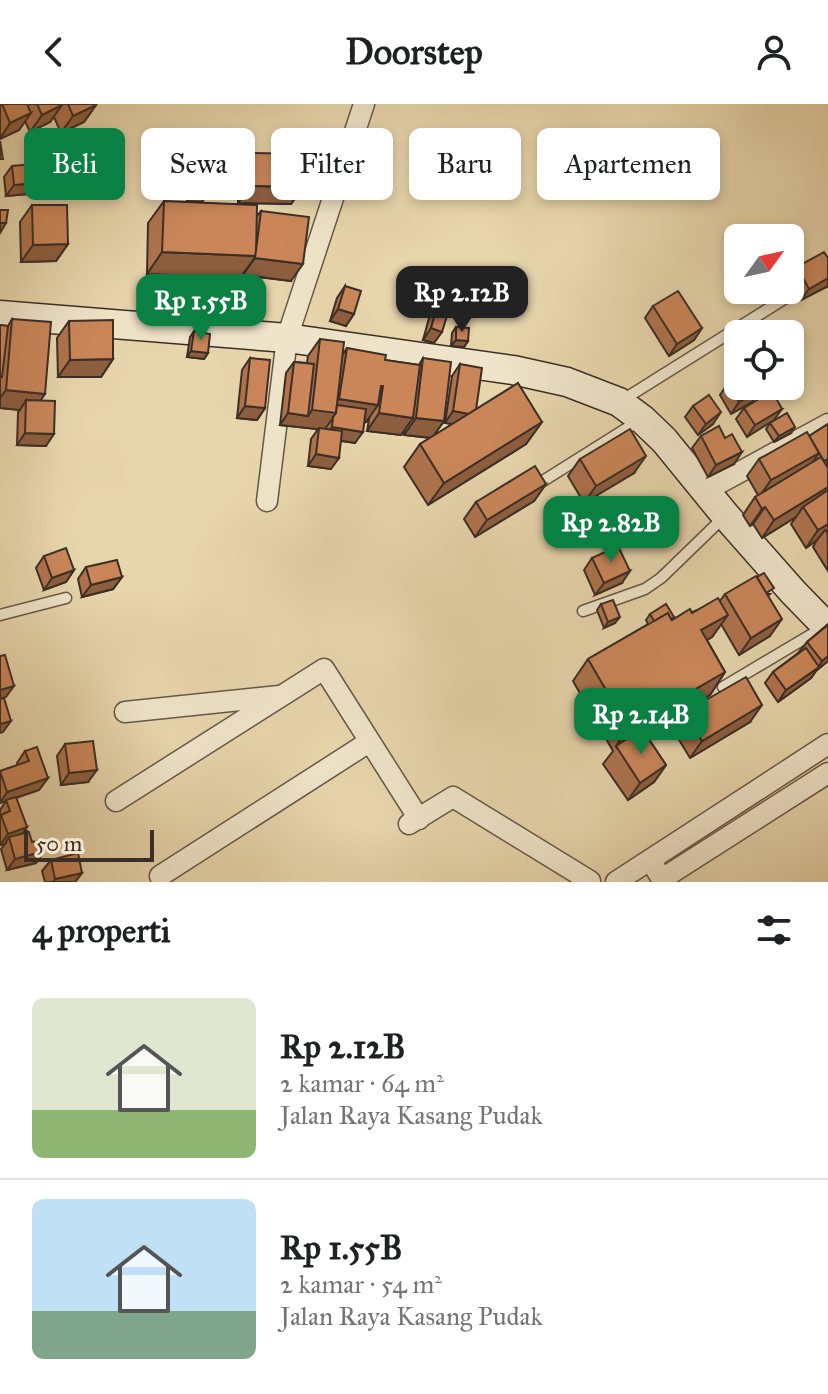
<!DOCTYPE html>
<html lang="id">
<head>
<meta charset="utf-8">
<style>
	body { margin:0; font-family:"IM FELL Great Primer",serif; background:#f2f2f2; color:#202124; height:100vh; display:flex; flex-direction:column; font-size:30px; white-space:nowrap }
	* { box-sizing:border-box; margin:0 }
	p { font-size:26px; color:#757577 }
	.icon { flex:none; width:44px; height:44px; fill:none; stroke:currentColor; stroke-width:2; stroke-linecap:round; stroke-linejoin:round }
	.map { position:relative; height:778px; overflow:hidden }
	.sheet { display:flex; flex-direction:column; background:#fff; flex:1 }
	.sheet>* { flex:none }
	.banner { position:absolute; left:24px; top:24px; width:780px; height:72px; display:flex; gap:16px }
	.needle { width:52px; rotate:57deg }
	.tools { position:absolute; left:724px; top:120px; display:grid; gap:16px }
	.tools a { display:grid; place-items:center; width:80px; height:80px; border-radius:12px; background:#fff; box-shadow:0 4px 12px #0003; font-size:40px }
	.scale { position:absolute; left:24px; bottom:20px; width:130px; box-sizing:border-box; padding-left:8px; border:4px solid #3b2e26; border-top:0; font-size:22px; line-height:28px; white-space:nowrap; color:#3b2e26; -webkit-text-stroke:6px #efe4c9; paint-order:stroke }
	.price { position:absolute; translate:-50% -68px; padding:0 18px; border-radius:16px; background:#0b8043; color:#fff; font-size:26px; line-height:52px; filter:drop-shadow(0 2px 4px #0008) }
	.price::after { content:''; position:absolute; left:50%; top:48px; width:24px; height:18px; margin-left:-12px; background:inherit; clip-path:polygon(0 0,100% 0,50% 100%) }
	.price.active { background:#222; color:#fff }
	ul { padding:0; list-style:none }
	li { display:flex; align-items:center; gap:24px; height:200px; padding:0 32px }
	li+li { border-top:2px solid #e0e0e0 }
	li span { display:grid; place-items:center; flex:none; width:224px; height:160px; border-radius:12px; color:#555 }
	li>.icon { margin-inline-start:auto }
	span .icon { width:96px; height:96px; fill:#fffc; stroke-width:1 }
	li b { font-size:34px }
	h2 { display:flex; justify-content:space-between; align-items:center; height:96px; padding:0 32px; font-size:34px }
	.chip { padding:0 28px; border-radius:12px; background:#fff; box-shadow:0 4px 12px #0003; font-size:28px; line-height:72px }
	.chip.active { background:#0b8043; color:#fff }
	header { display:flex; justify-content:space-between; align-items:center; height:104px; padding:0 32px; background:#fff; font-size:36px; font-weight:700 }
	.map>svg:first-child { display:block }
</style>
</head>
<body>
<header><svg class="icon" aria-label="back" viewBox="0 0 24 24"><path d="M15 5l-7 7 7 7"/></svg>Doorstep<svg class="icon" aria-label="person" viewBox="0 0 24 24"><circle cx="12" cy="8" r="4"/><path d="M4 21q1-7 8-7t8 7"/></svg></header>
<div class="map">
<svg width="828" height="778" viewBox="0 0 828 778">
	<rect width="100%" height="100%" fill="#e7d5ac"/>
	<filter id="stains"><feTurbulence type="fractalNoise" baseFrequency=".0025" numOctaves="4"/><feColorMatrix values="0 0 0 0 .2 0 0 0 0 .09 0 0 0 0 .02 0 0 0 .5 -.17"/></filter>
	<radialGradient id="worn" r=".72"><stop offset=".6" stop-color="#630" stop-opacity="0"/><stop offset="1" stop-color="#630" stop-opacity=".3"/></radialGradient>
	<g fill="none" stroke-linecap="round" stroke-linejoin="round">
		<g stroke="#665848" stroke-width="13">
			<g id="lane">
				<path d="M621,297L784,195"/>
				<path d="M535,382L640,316"/>
				<path d="M583,507L645,485L661,474L724,413"/>
				<path d="M0,511L66,494"/>
				<path d="M723,583L824,523"/>
			</g>
		</g>
		<g stroke="#665848" stroke-width="23">
			<g id="street">
				<path d="M705,387L828,320"/>
				<path d="M267,397L287,234L364,0"/>
				<path d="M125,608L279,592"/>
				<path d="M116,697L324,565L419,715"/>
				<path d="M409,720L453,693L590,777"/>
				<path d="M650,756L662,775L828,669"/>
				<path d="M160,772L369,638"/>
				<path d="M616,778L828,640"/>
			</g>
		</g>
		<g stroke="#3b2e26" stroke-width="31">
			<path id="secondary" d="M0,211L287,234L513,266L567,278L619,298L642,315L664,336L726,412L793,488L828,524"/>
		</g>
		<use href="#lane" stroke="#efe4c9" stroke-width="10"/>
		<use href="#street" stroke="#efe4c9" stroke-width="20"/>
		<use href="#secondary" stroke="#efe4c9" stroke-width="28"/>
	</g>
	<g fill="#ae734d" stroke="#3b2e26" stroke-width="2">
		<path d="M0,0H96V1L84,18L61,29L54,13L50,18L30,28L25,17L19,26L0,35Z"/>
		<path d="M250,49L303,83L291,100L238,99V66Z"/>
		<path d="M12,62L47,78L39,89L6,92L4,73Z"/>
		<path d="M192,72L202,98L187,97V78Z"/>
		<path d="M164,97L257,112L261,107L291,177L243,171V170L240,174L147,170L148,119Z"/>
		<path d="M32,101L68,140L56,157L21,158L20,118Z"/>
		<path d="M828,154V182L801,196L790,177V173L797,163Z"/>
		<path d="M345,182L346,222L330,217L337,194Z"/>
		<path d="M439,195L434,239L423,236L431,207Z"/>
		<path d="M653,202L702,224L694,236L669,252L645,214Z"/>
		<path d="M12,215L40,297L46,342L17,341L18,308L20,306L0,304V221L8,222Z"/>
		<path d="M69,217L113,255L101,273H58L57,234Z"/>
		<path d="M456,223L468,237L464,243L451,242L452,229Z"/>
		<path d="M194,227L208,249L204,255L187,253L190,233Z"/>
		<path d="M320,235L343,250L347,244L385,256L419,261L423,254L444,317L433,332L453,320L445,319L452,272L460,260L476,306L542,318L526,340L428,401L404,363L420,340L430,334L404,331L405,326L401,331L367,327L369,315L366,318H365L355,339L341,337L331,365L308,362L311,335L318,325L280,321L286,269L294,258L307,259L308,252Z"/>
		<path d="M250,254L265,304L257,316L237,314L242,266Z"/>
		<path d="M728,279L752,298L731,310L720,291Z"/>
		<path d="M693,302L713,320L698,331L685,313Z"/>
		<path d="M744,304L782,305L747,333L736,315Z"/>
		<path d="M770,319L791,329L774,338L766,325Z"/>
		<path d="M828,320L827,362L828,467L813,443L817,436L806,444L791,420L796,413L762,434L753,420L750,422L743,411L755,393L758,391L747,372L759,355L809,332Z"/>
		<path d="M701,332L734,360L708,373L692,344Z"/>
		<path d="M580,355L634,369L584,399L568,372Z"/>
		<path d="M546,380L534,397L475,433L464,415L476,398Z"/>
		<path d="M44,452L74,466L66,478L44,486L36,464Z"/>
		<path d="M592,454L622,479L595,491L584,466Z"/>
		<path d="M86,463L122,473L113,485L82,493L78,475Z"/>
		<path d="M725,490H770L768,492L770,532L739,551L721,520L712,533L707,536L725,568L710,591L644,628L666,661L654,678L628,696L603,660L613,647L573,577L588,555L648,520L646,516L650,510L674,513L672,516L720,497Z"/>
		<path d="M601,500L615,519L604,524L597,506Z"/>
		<path d="M828,520V557L816,567L811,574L778,598L765,579L773,568L798,549L807,538Z"/>
		<path d="M685,608L750,618L690,654L673,626Z"/>
		<path d="M65,640L88,678L61,681L57,652Z"/>
		<path d="M25,647L48,674L39,686L16,694L27,723L22,730L44,747L36,759L7,766L1,745L5,740L0,741V706L6,697L0,699V667L18,661L17,659Z"/>
		<path d="M51,756L82,769L75,778H45L42,767Z"/>
	</g>
	<g fill="#8d5e3e" stroke="#3b2e26" stroke-width="2">
		<path d="M62,1L50,18L30,28L42,11Z"/>
		<path d="M96,1L84,18L61,29L73,12Z"/>
		<path d="M31,9L19,26L0,35L10,19Z"/>
		<path d="M47,78L39,89L6,92L14,81Z"/>
		<path d="M250,82L303,83L291,100L238,99Z"/>
		<path d="M191,91L206,92L202,98L187,97Z"/>
		<path d="M0,119H6L0,129Z"/>
		<path d="M68,140L56,157L21,158L33,141Z"/>
		<path d="M162,148L256,152L240,174L147,170Z"/>
		<path d="M255,154L303,160L291,177L243,171Z"/>
		<path d="M828,174V182L801,196L809,185Z"/>
		<path d="M338,205L354,210L346,222L330,217Z"/>
		<path d="M431,224L442,228L434,239L423,236Z"/>
		<path d="M702,224L694,236L669,252L677,240Z"/>
		<path d="M456,236L468,237L464,243L451,242Z"/>
		<path d="M191,247L208,249L204,255L187,253Z"/>
		<path d="M113,255L101,273H58L70,256Z"/>
		<path d="M6,286L45,290L33,307L26,296L20,306L0,304V294Z"/>
		<path d="M760,286L752,298L731,310L739,298Z"/>
		<path d="M339,295L378,301L366,318L334,313L324,326L280,321L288,309L308,312L312,306L335,300Z"/>
		<path d="M245,302L265,304L257,316L237,314Z"/>
		<path d="M782,305L774,316L747,333L755,321Z"/>
		<path d="M453,307L475,310L467,322L445,319Z"/>
		<path d="M721,308L713,320L698,331L706,320Z"/>
		<path d="M379,309L413,314L401,331L367,327Z"/>
		<path d="M416,314L444,317L432,334L404,331Z"/>
		<path d="M542,318L526,340L428,401L444,379Z"/>
		<path d="M332,323L363,328L355,339L324,334Z"/>
		<path d="M795,323L791,329L774,338L779,332Z"/>
		<path d="M25,329L54,330L46,342L17,341Z"/>
		<path d="M742,348L734,360L708,373L716,361Z"/>
		<path d="M819,349L807,366L759,393L771,376Z"/>
		<path d="M316,350L339,354L331,365L308,362Z"/>
		<path d="M646,352L634,369L584,399L596,382Z"/>
		<path d="M546,380L534,397L475,433L487,416Z"/>
		<path d="M828,383V390L803,403L796,413L762,434L774,416Z"/>
		<path d="M765,403L753,420L750,422L762,405Z"/>
		<path d="M828,420V429L825,426L817,436L806,444L818,426Z"/>
		<path d="M74,466L66,478L44,486L52,474Z"/>
		<path d="M630,467L622,479L595,491L604,479Z"/>
		<path d="M122,473L113,485L82,493L91,481Z"/>
		<path d="M728,511L712,533L685,548L701,526Z"/>
		<path d="M620,513L615,519L604,524L608,518Z"/>
		<path d="M782,515L770,532L739,551L751,534Z"/>
		<path d="M828,552V557L816,567L811,574L778,598L786,586L818,564L822,557Z"/>
		<path d="M725,568L710,591L617,644L616,642L628,624Z"/>
		<path d="M14,582L6,593L0,595V586Z"/>
		<path d="M762,601L750,618L690,654L702,637Z"/>
		<path d="M11,617L3,628L0,629V620Z"/>
		<path d="M666,661L654,678L628,696L640,679Z"/>
		<path d="M97,666L88,678L61,681L69,669Z"/>
		<path d="M48,674L39,686L0,699L7,688Z"/>
		<path d="M27,723L19,735L9,733L5,740L0,741L8,730Z"/>
		<path d="M44,747L36,759L7,766L15,755Z"/>
		<path d="M82,769L75,778H53L55,775Z"/>
	</g>
	<g fill="#ca8659" stroke="#3b2e26" stroke-width="2">
		<path d="M2,0H27L31,9L10,19Z"/>
		<path d="M37,0H62V1L42,11Z"/>
		<path d="M68,0H96V1L73,12Z"/>
		<path d="M0,37L3,55H0Z"/>
		<path d="M250,49L304,50L303,83L250,82Z"/>
		<path d="M46,59L47,78L14,81L12,62Z"/>
		<path d="M192,72L207,73L206,92L191,91Z"/>
		<path d="M164,97L257,101L256,152L162,148Z"/>
		<path d="M32,101H67L68,140L33,141Z"/>
		<path d="M0,106H8L6,119H0Z"/>
		<path d="M261,107L309,113L303,160L255,154Z"/>
		<path d="M824,148L828,154V174L809,185L797,163Z"/>
		<path d="M345,182L361,187L354,210L338,205Z"/>
		<path d="M678,187L702,224L677,240L653,202Z"/>
		<path d="M439,195L451,199L442,228L431,224Z"/>
		<path d="M12,215L51,218L45,290L6,286Z"/>
		<path d="M113,216V255L70,256L69,217Z"/>
		<path d="M0,221L8,222L2,273L0,272Z"/>
		<path d="M456,223L469,224L468,237L456,236Z"/>
		<path d="M194,227L210,230L208,249L191,247Z"/>
		<path d="M320,235L344,238L336,309L312,306Z"/>
		<path d="M347,244L386,251L385,256L420,261L413,314L379,309L383,282H381L378,301L339,295Z"/>
		<path d="M250,254L270,256L265,304L245,302Z"/>
		<path d="M423,254L451,258L444,317L416,314Z"/>
		<path d="M294,258L314,260L308,312L288,309Z"/>
		<path d="M460,260L482,264L476,306L469,310L453,307Z"/>
		<path d="M738,273V282H757L760,286L739,298L728,279Z"/>
		<path d="M518,279L542,318L444,379L420,340Z"/>
		<path d="M772,287L782,305L755,321L744,304Z"/>
		<path d="M709,291L721,308L706,320L693,302Z"/>
		<path d="M26,296L55,297L54,330L25,329Z"/>
		<path d="M337,301L366,305L363,328L332,323L333,313L336,309Z"/>
		<path d="M787,309L795,323L779,332L770,319Z"/>
		<path d="M828,320V355L824,357L809,332Z"/>
		<path d="M719,322L725,334L732,330L742,348L716,361L701,332Z"/>
		<path d="M319,324L342,327L339,354L316,350Z"/>
		<path d="M630,325L646,352L596,382L580,355Z"/>
		<path d="M807,328L819,349L771,376L759,355Z"/>
		<path d="M821,353L828,364V383L774,416L765,403L762,405L755,393Z"/>
		<path d="M535,362L546,380L487,416L476,398Z"/>
		<path d="M828,386V420L818,426L803,403Z"/>
		<path d="M618,442L630,467L604,479L592,454Z"/>
		<path d="M66,444L74,466L52,474L44,452Z"/>
		<path d="M117,456L122,473L91,481L86,463Z"/>
		<path d="M764,469L774,484L766,489L757,473Z"/>
		<path d="M756,472L782,515L751,534L725,490Z"/>
		<path d="M718,494L728,511L701,526L725,568L628,624L588,555L668,509L672,516L690,505L692,509Z"/>
		<path d="M613,496L620,513L608,518L601,500Z"/>
		<path d="M666,500L674,513L671,515L668,509L654,517L650,510Z"/>
		<path d="M828,521V552L822,557L807,538Z"/>
		<path d="M806,544L819,563L786,586L773,568Z"/>
		<path d="M5,551L14,582L0,586V552Z"/>
		<path d="M746,573L762,601L702,637L685,608Z"/>
		<path d="M4,594L11,617L0,620V595Z"/>
		<path d="M642,625L666,661L640,679L616,642Z"/>
		<path d="M93,637L97,666L69,669L65,640Z"/>
		<path d="M37,643L48,674L7,688L0,667L29,657L25,647Z"/>
		<path d="M16,693L27,723L8,730L1,711L10,707L6,696Z"/>
		<path d="M29,728L32,738L41,736L44,747L15,755L9,733Z"/>
		<path d="M78,749L82,769L55,775L51,756Z"/>
	</g>
	<rect width="100%" height="100%" filter="url(#stains)"/>
	<rect width="100%" height="100%" fill="url(#worn)"/>
</svg>
<div class="tools">
<a><svg class="needle" viewBox="-14 -14 28 28"><path d="M0-13l5 13h-10z" fill="#e53935"/><path d="M0 13l5-13h-10z" fill="#757577"/></svg></a>
<a><svg class="icon" aria-label="locate" viewBox="0 0 24 24"><circle cx="12" cy="12" r="6"/><path d="M12 2v4M12 18v4M2 12h4M18 12h4"/></svg></a>
</div>
<div class="scale">50 m</div>
<b class="price active" style="left:462px;top:230px">Rp 2.12B</b>
<b class="price" style="left:201px;top:238px">Rp 1.55B</b>
<b class="price" style="left:611px;top:460px">Rp 2.82B</b>
<b class="price" style="left:641px;top:652px">Rp 2.14B</b>
<div class="banner">
<a class="chip active">Beli</a>
<a class="chip">Sewa</a>
<a class="chip">Filter</a>
<a class="chip">Baru</a>
<a class="chip">Apartemen</a>
</div>
</div>
<section class="sheet">
<h2>4 properti<svg class="icon" aria-label="filters" viewBox="0 0 24 24"><path d="M4 7h16M4 17h16"/><circle cx="9" cy="7" r="2"/><circle cx="15" cy="17" r="2"/></svg></h2>
<ul>
<li><span style="background:linear-gradient(#dfe7d0 70%,#8fb573 0)"><svg class="icon" aria-label="home" viewBox="0 0 24 24"><path d="M3 11l9-7 9 7M6 9v11h12V9"/></svg></span><div><b>Rp 2.12B</b><p>2 kamar · 64 m²</p><p>Jalan Raya Kasang Pudak</p></div></li>
<li><span style="background:linear-gradient(#bfe0f5 70%,#7fa58c 0)"><svg class="icon" aria-label="home" viewBox="0 0 24 24"><path d="M3 11l9-7 9 7M6 9v11h12V9"/></svg></span><div><b>Rp 1.55B</b><p>2 kamar · 54 m²</p><p>Jalan Raya Kasang Pudak</p></div></li>
</ul>
</section>
</body>
</html>
